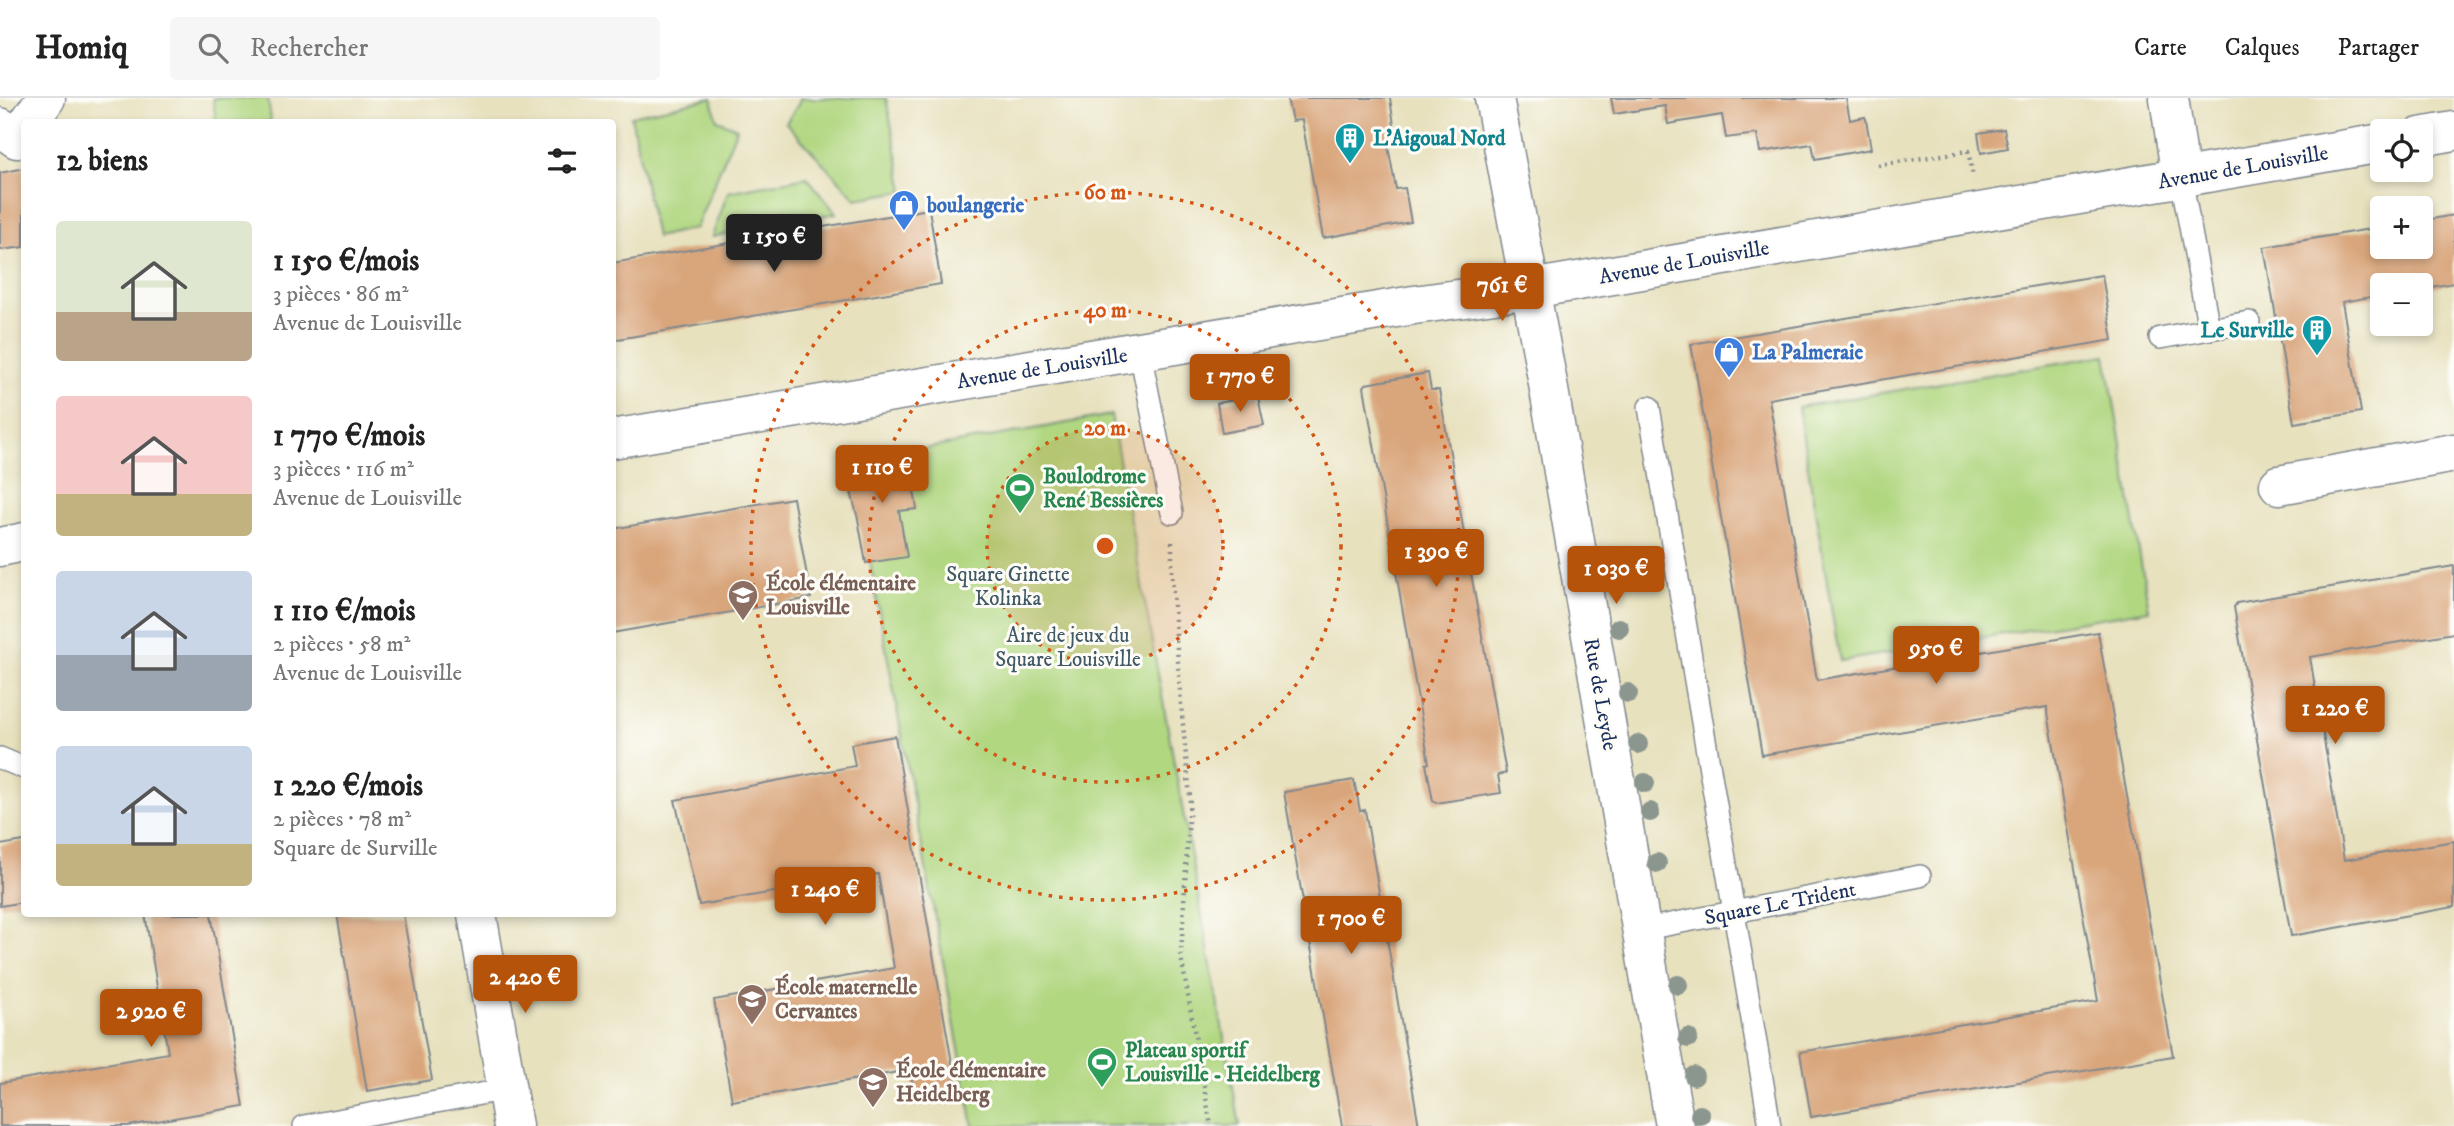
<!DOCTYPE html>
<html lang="fr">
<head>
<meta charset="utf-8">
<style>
	body { margin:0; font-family:"IM FELL DW Pica",serif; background:#f6f6f6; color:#222; height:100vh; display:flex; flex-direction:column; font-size:26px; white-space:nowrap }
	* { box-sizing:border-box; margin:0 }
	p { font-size:23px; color:#767676 }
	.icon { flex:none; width:38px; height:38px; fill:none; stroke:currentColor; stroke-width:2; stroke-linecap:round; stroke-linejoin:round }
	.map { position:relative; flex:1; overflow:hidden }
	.sheet { position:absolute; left:21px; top:21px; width:595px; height:798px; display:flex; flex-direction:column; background:#fff; border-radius:7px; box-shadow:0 4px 10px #0003 }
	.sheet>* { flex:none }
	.controls { position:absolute; left:2370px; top:21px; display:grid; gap:14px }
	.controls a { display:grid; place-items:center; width:63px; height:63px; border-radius:7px; background:#fff; box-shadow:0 4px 10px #0003; font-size:35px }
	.price { position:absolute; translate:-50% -60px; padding:0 16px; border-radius:7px; background:#b45309; color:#fff; font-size:23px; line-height:46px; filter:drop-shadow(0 2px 4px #0008) }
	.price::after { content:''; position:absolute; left:50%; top:42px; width:21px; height:16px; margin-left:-10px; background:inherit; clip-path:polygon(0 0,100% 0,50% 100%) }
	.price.active { background:#222; color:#fff }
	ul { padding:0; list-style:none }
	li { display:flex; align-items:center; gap:21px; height:175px; padding:0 35px }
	li span { display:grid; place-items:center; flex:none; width:196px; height:140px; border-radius:7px; color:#555 }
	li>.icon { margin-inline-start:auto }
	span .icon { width:84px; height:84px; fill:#fffc; stroke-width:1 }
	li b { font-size:30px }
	h2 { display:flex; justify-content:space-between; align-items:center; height:84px; padding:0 35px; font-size:30px }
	header { display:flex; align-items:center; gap:42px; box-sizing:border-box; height:98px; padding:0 35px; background:#fff; border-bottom:2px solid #e0e0e0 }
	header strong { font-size:33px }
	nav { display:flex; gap:38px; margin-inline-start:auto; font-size:24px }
	.search { width:490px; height:63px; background:#f6f6f6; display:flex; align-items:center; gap:18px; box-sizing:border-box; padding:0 24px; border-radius:7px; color:#767676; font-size:26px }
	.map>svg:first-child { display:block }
</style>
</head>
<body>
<header>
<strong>Homiq</strong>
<div class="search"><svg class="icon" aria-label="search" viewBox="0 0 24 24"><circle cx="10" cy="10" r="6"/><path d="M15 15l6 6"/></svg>Rechercher</div>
<nav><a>Carte</a><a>Calques</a><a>Partager</a></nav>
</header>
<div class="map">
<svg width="2454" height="1028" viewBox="0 0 2454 1028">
	<rect width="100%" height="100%" fill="#fdfcf7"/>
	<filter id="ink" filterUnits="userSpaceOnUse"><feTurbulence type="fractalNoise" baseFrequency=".0143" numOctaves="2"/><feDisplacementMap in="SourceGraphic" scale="14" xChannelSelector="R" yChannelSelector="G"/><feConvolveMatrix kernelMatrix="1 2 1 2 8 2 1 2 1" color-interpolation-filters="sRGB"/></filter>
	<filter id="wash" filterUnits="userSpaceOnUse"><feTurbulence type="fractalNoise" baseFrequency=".00686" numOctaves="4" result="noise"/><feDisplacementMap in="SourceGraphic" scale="28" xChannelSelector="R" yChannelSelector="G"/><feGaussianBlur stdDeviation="1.57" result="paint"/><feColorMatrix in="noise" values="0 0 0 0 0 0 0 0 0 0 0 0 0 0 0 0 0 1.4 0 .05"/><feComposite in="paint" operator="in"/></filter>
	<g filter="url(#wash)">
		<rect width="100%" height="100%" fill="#e7e1be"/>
		<g fill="#b1d781" stroke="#668370" stroke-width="2">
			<path d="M213,0H268L271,24H216Z"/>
			<path d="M712,0L717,22L737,30L696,130L656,139L631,18Z"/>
			<path d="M800,0H886L904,93L856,101L786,25L799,5Z"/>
			<path d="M807,79L836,115L712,139L728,94Z"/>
			<path d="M2106,257L2149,512L1840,563L1798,309Z"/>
			<path d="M1111,317L1240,1028H973L852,364Z"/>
		</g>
		<g id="blocks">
			<g fill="#d9a67c">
				<path d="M1287,0H1390L1396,41L1387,43L1396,91L1405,90L1411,124L1323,140L1302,22L1292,23Z"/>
				<path d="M1611,0H1846L1850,22L1865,19L1866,21L1871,51L1815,61L1812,46L1760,54L1757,36L1726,40L1722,17L1668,26L1665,8L1614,16Z"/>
				<path d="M2004,31L2008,50L1981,55L1978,35Z"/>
				<path d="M24,70V149L0,152V75Z"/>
				<path d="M929,111L941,186L612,242V165Z"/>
				<path d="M2454,117V185L2420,191V187H2382V197L2342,204L2361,314L2294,325L2264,149L2382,129V149H2420V123Z"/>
				<path d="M2102,177L2113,242L1769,301L1817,582L2098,534L2173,958L1811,1019L1800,954L2098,903L2047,609L1762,657L1691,246Z"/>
				<path d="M1428,275L1431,292H1439L1506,675L1498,677L1501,695L1436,705L1433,703L1426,666L1429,665L1364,289L1366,286Z"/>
				<path d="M1258,298L1264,327L1222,335L1217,305Z"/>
				<path d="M908,355L917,411L899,413L907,459L866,465L858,421L845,370Z"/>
				<path d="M793,400L811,500L612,535V431Z"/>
				<path d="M2454,468V535L2310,559L2344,762L2454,743V809L2291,838L2234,509L2237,505Z"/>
				<path d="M895,638L956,988L914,995L910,972L732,1003L714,902L894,870L878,776L699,807L675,702L855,668L851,646Z"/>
				<path d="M1354,682L1360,713L1365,712L1419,1028H1342L1284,694Z"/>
				<path d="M24,743V804L0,808V747Z"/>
				<path d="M145,816H211L244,1008L128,1028H0V985L168,955Z"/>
				<path d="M337,816H403L432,982L367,993Z"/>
			</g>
		</g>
	</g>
	<g filter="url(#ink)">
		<use href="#blocks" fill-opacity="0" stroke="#81888e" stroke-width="2"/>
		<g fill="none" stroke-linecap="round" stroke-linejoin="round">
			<g stroke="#81888e" stroke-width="24">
				<g id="lane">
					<path d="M2181,80L2209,231"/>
					<path d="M2160,240L2249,224"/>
					<path d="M1140,254L1172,415"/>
					<path d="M1649,309L1770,1028"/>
					<path d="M0,660L24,670"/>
					<path d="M1640,832L1920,778"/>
					<path d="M304,1028L508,991"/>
				</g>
			</g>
			<g stroke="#81888e" stroke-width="41">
				<g id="street">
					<path d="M1494,0L1547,280L1675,1028"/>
					<path d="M2169,0L2181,80"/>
					<path d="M29,24L46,0"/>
					<path d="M0,29L17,41L24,30"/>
					<path d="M2420,39L2454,33"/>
					<path d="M612,341L1414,207L1531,191L2382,45"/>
					<path d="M2279,387L2454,355"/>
					<path d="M0,449L24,444"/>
					<path d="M477,816L513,1028"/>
				</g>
			</g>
			<g stroke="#81888e" stroke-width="4.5" stroke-dasharray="2 5" stroke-linecap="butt">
				<path d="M1878,67L1968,53L1973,77"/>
				<path d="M1172,444V482L1181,606L1190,700L1181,858L1211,1028"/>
			</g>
			<use href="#lane" stroke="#fff" stroke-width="21"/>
			<use href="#street" stroke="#fff" stroke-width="38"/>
		</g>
		<g fill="#8b968e">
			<circle cx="1619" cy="530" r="10"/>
			<circle cx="1628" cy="595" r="10"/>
			<circle cx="1638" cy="646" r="10"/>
			<circle cx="1645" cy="685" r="10"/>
			<circle cx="1650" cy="714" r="10"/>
			<circle cx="1657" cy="765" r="10"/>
			<circle cx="1678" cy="887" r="10"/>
			<circle cx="1688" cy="940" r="10"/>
			<circle cx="1694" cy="978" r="10"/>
			<circle cx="1700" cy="1017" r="10"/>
		</g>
	</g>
	<circle cx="1105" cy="448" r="118" fill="#d45514" fill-opacity=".12"/>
	<g fill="none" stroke="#d45514" stroke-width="3.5" stroke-dasharray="3.5 7">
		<circle cx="1105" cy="448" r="118"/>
		<circle cx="1105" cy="448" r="236"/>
		<circle cx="1105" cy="448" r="354"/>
	</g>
	<defs>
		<g id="building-pin" transform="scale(1.575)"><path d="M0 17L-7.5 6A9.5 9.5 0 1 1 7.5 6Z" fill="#0f9aa8" stroke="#fdfcf7"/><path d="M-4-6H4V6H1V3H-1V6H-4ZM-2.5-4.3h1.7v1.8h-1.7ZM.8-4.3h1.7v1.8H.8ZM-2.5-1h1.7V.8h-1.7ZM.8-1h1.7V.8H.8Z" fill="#fff"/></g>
		<g id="shop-pin" transform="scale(1.575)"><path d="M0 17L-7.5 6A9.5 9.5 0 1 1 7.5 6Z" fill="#3f7fe0" stroke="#fdfcf7"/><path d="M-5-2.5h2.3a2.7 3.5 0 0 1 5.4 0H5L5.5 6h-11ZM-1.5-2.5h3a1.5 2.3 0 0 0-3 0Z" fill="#fff"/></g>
		<g id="stadium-pin" transform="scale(1.575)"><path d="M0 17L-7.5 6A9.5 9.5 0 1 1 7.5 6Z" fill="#2e9e5b" stroke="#fdfcf7"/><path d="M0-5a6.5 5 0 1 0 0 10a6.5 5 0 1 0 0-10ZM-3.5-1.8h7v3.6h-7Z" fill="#fff"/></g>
		<g id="school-pin" transform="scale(1.575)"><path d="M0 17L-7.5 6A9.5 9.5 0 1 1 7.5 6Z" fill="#8d6e63" stroke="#fdfcf7"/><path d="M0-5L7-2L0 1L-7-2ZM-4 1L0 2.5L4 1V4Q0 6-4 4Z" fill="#fff"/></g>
	</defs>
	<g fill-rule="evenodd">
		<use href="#building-pin" x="1350" y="40"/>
		<use href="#shop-pin" x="904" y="107"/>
		<use href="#building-pin" x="2317" y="232"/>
		<use href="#shop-pin" x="1729" y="254"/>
		<use href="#stadium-pin" x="1020" y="390"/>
		<use href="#school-pin" x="743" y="497"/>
		<use href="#school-pin" x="752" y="901"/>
		<use href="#stadium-pin" x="1102" y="964"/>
		<use href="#school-pin" x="873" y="984"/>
	</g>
	<g text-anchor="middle" stroke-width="6" stroke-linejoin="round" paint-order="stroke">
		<g font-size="21" font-weight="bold" fill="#0d838f" stroke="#fdfcf7" text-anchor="start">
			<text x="1373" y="47">L'Aigoual Nord</text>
			<text x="2294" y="239" text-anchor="end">Le Surville</text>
		</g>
		<g font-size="21" fill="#1b2f5e" stroke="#fdfcf7">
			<text transform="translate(2243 69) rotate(-10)" y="7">Avenue de Louisville</text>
			<text transform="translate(1684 164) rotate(-10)" y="7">Avenue de Louisville</text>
			<text transform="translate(1042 270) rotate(-9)" y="7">Avenue de Louisville</text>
			<text transform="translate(1601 596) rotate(80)" y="7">Rue de Leyde</text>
			<text transform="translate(1780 805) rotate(-11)" y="7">Square Le Trident</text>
		</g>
		<g font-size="21" font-weight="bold" fill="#366cbe" stroke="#fdfcf7" text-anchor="start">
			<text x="927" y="114">boulangerie</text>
			<text x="1752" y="261">La Palmeraie</text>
		</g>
		<g font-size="21" font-weight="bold" fill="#27864d" stroke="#fdfcf7" text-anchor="start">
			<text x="1043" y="385">Boulodrome<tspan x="1043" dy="24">René Bessières</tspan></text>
			<text x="1125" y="959">Plateau sportif<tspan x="1125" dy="24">Louisville - Heidelberg</tspan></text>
		</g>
		<g font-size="21" fill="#405967" stroke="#fdfcf7">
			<text x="1008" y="483">Square Ginette<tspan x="1008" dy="24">Kolinka</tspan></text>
			<text x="1068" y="544">Aire de jeux du<tspan x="1068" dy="24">Square Louisville</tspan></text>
		</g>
		<g font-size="21" font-weight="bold" fill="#785e54" stroke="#fdfcf7" text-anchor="start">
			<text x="766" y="492">École élémentaire<tspan x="766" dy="24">Louisville</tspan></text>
			<text x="775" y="896">École maternelle<tspan x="775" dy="24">Cervantes</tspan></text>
			<text x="896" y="979">École élémentaire<tspan x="896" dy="24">Heidelberg</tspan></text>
		</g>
	</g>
	<circle cx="1105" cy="448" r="10" fill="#d45514" stroke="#fdfcf7" stroke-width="3.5"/>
	<g font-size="21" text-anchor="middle" font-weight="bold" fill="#d45514" stroke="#fdfcf7" stroke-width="6" stroke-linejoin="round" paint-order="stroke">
		<text x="1105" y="101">60 m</text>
		<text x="1105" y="219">40 m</text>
		<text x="1105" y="337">20 m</text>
	</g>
</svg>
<div class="controls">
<a><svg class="icon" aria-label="locate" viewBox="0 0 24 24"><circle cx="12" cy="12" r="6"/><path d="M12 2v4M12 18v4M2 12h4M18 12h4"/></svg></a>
<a>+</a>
<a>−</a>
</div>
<b class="price active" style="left:774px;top:176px">1 150 €</b>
<b class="price" style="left:1502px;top:225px">761 €</b>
<b class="price" style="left:1240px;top:316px">1 770 €</b>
<b class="price" style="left:882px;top:407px">1 110 €</b>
<b class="price" style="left:1436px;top:491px">1 390 €</b>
<b class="price" style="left:1616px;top:508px">1 030 €</b>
<b class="price" style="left:1936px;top:588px">950 €</b>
<b class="price" style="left:2335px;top:648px">1 220 €</b>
<b class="price" style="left:825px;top:829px">1 240 €</b>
<b class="price" style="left:1351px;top:858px">1 700 €</b>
<b class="price" style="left:525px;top:917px">2 420 €</b>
<b class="price" style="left:151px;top:951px">2 920 €</b>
<section class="sheet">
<h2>12 biens<svg class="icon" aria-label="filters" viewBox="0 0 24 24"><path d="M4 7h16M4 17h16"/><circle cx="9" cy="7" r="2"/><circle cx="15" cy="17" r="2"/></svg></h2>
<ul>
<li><span style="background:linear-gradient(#dfe7d0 65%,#b9a48a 0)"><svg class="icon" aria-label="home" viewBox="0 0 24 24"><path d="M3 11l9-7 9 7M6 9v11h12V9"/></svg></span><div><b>1 150 €/mois</b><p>3 pièces · 86 m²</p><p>Avenue de Louisville</p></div></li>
<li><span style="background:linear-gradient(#f6c9c9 70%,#c2b280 0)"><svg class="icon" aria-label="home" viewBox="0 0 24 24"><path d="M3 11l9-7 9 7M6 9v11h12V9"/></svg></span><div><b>1 770 €/mois</b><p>3 pièces · 116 m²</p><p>Avenue de Louisville</p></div></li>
<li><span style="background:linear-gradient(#c9d6e8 60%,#9aa5b1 0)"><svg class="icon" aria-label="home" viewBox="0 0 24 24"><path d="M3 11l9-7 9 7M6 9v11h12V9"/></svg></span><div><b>1 110 €/mois</b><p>2 pièces · 58 m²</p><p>Avenue de Louisville</p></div></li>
<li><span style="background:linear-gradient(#c9d6e8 70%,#c2b280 0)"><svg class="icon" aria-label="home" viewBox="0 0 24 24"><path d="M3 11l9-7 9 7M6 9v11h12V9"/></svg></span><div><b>1 220 €/mois</b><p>2 pièces · 78 m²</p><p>Square de Surville</p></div></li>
</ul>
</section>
</div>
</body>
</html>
